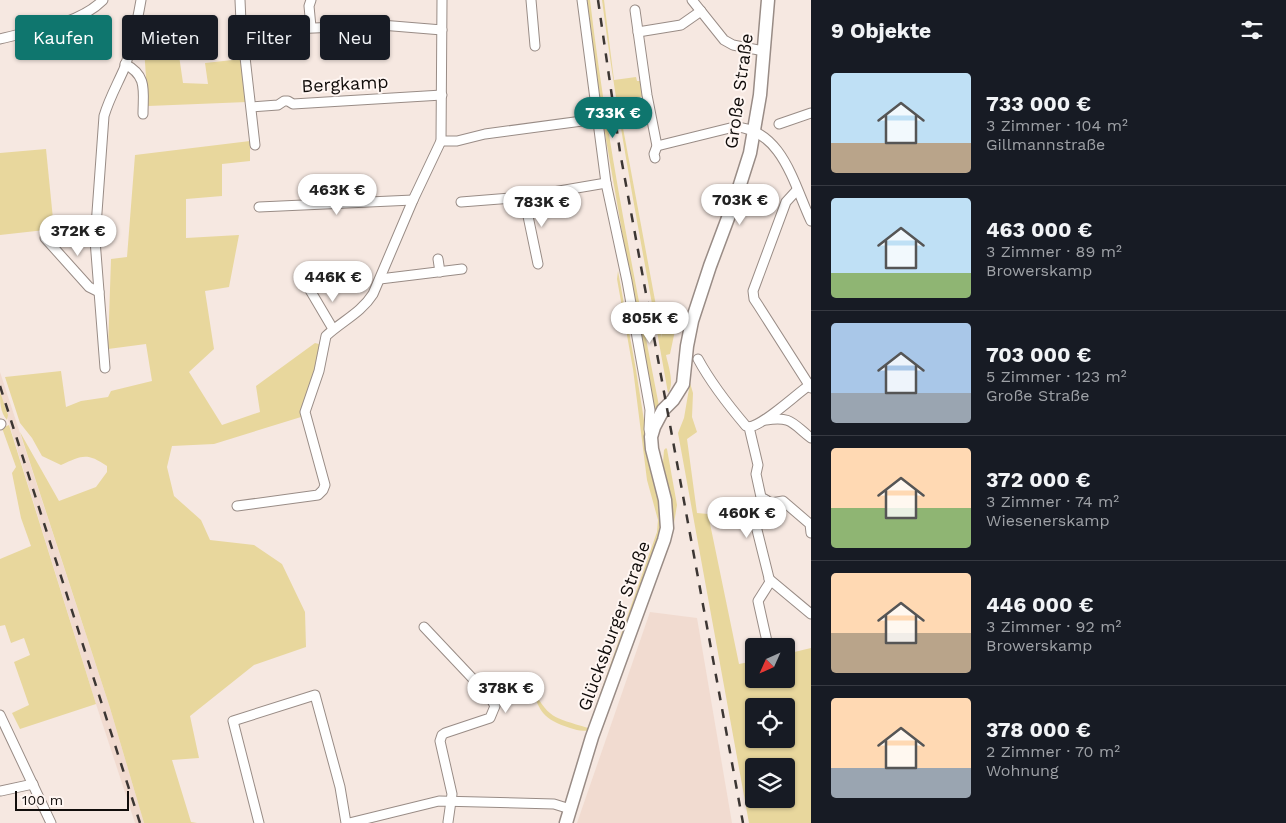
<!DOCTYPE html>
<html lang="de">
<head>
<meta charset="utf-8">
<style>
	body { margin:0; font-family:"Work Sans",sans-serif; background:#242831; color:#f1f3f6; height:100vh; display:flex; flex-direction:column; font-size:19px; white-space:nowrap }
	* { box-sizing:border-box; margin:0 }
	p { font-size:16px; color:#9ea1a6 }
	.icon { flex:none; width:28px; height:28px; fill:none; stroke:currentColor; stroke-width:2; stroke-linecap:round; stroke-linejoin:round }
	.map { position:relative; flex:1; overflow:hidden }
	.sheet { display:flex; flex-direction:column; background:#171b24; width:475px }
	.sheet>* { flex:none }
	.hud { position:absolute; left:15px; top:15px; width:475px; height:45px; display:flex; gap:10px }
	.needle { width:32px; rotate:225deg }
	.tools { position:absolute; left:745px; top:638px; display:grid; gap:10px }
	.tools a { display:grid; place-items:center; width:50px; height:50px; border-radius:5px; background:#171b24; box-shadow:0 1px 4px #0004; font-size:25px }
	.scale { position:absolute; left:15px; bottom:12px; width:114px; box-sizing:border-box; padding-left:5px; border:2px solid #110d0b; border-top:0; font-size:14px; line-height:18px; white-space:nowrap; color:#110d0b; -webkit-text-stroke:4px #fff6f2; paint-order:stroke }
	.price { position:absolute; translate:-50% -42px; padding:0 11px; border-radius:18px; background:#fff; color:#222; font-size:16px; line-height:32px; filter:drop-shadow(0 1px 2px #0008) }
	.price::after { content:''; position:absolute; left:50%; top:30px; width:15px; height:11px; margin-left:-8px; background:inherit; clip-path:polygon(0 0,100% 0,50% 100%) }
	.price.on { background:#0f766e; color:#fff }
	ul { padding:0; list-style:none }
	li { display:flex; align-items:center; gap:15px; height:125px; padding:0 20px }
	li+li { border-top:1px solid #363941 }
	li span { display:grid; place-items:center; flex:none; width:140px; height:100px; border-radius:5px; color:#555 }
	li>.icon { margin-inline-start:auto }
	span .icon { width:60px; height:60px; fill:#fffc; stroke-width:1 }
	li b { font-size:21px }
	h2 { display:flex; justify-content:space-between; align-items:center; height:60px; padding:0 20px; font-size:21px }
	.tag { padding:0 18px; border-radius:5px; background:#171b24; box-shadow:0 1px 4px #0004; font-size:18px; line-height:45px }
	.tag.on { background:#0f766e; color:#fff }
	main { display:flex; flex:1; min-height:0 }
	.map>svg:first-child { display:block }
</style>
</head>
<body>
<main>
<div class="map">
<svg width="811" height="823" viewBox="0 0 811 823">
	<rect width="100%" height="100%" fill="#f6e8e1"/>
	<g fill="#f1dbd0">
		<path d="M0,372L110,708L144,823H135L96,704L0,394Z"/>
		<path d="M650,612L697,618L732,823H577Z"/>
	</g>
	<g fill="#e8d79d" fill-rule="evenodd">
		<path d="M587,0H590C606,136 633,271 659,406L657,409L653,411L603,122Z"/>
		<path d="M602,0H604L614,80L636,77L637,81H642L645,96L618,101L662,338L661,322L677,321L670,354L666,355C668,365 675,384 668,393C645,262 619,132 602,0Z"/>
		<path d="M175,28L183,83L208,84L205,63L242,59L247,102L148,106L144,48L141,31Z"/>
		<path d="M250,141V161L222,164V196L186,199V238L239,235L229,287L205,291L214,349L189,372L222,425L260,412L256,386L315,343L323,345L309,397L301,417L214,444L172,446L167,467L174,496L201,520L210,540L254,545L282,564L305,612L306,647L254,665L190,716L199,758L172,760L191,822L197,823H144L110,708L20,432L59,501L96,487L107,472V466C86,452 82,456 61,465L42,456L32,438L20,423L5,377L61,371L66,407L81,401L108,397L111,391L152,381L146,344L108,349L111,259L127,257L135,155Z"/>
		<path d="M46,149L54,229L0,235V153Z"/>
		<path d="M618,271L636,370L646,433L661,506V530L589,730C582,732 577,730 570,728C543,719 539,712 531,685C548,719 553,717 588,728L657,532L658,520L647,480L633,369L617,279Z"/>
		<path d="M690,383L693,393L692,417L697,432L687,439L697,513L708,514L739,664L754,661V679H786V654L811,648V823H749L678,433L684,418ZM754,706H786V739H754ZM754,766H786V799H754Z"/>
		<path d="M0,392L8,415L7,420C0,412 0,402 0,392Z"/>
		<path d="M9,425L96,704L20,729L12,713L29,705L14,662L30,655L24,638L11,643L5,625L0,626V559L31,546L21,518L12,473L16,467L2,428Z"/>
		<path d="M666,448L667,449L677,505L672,535L648,604L647,603L668,497L663,463L664,450Z"/>
	</g>
	<g fill="none" stroke-linecap="round" stroke-linejoin="round">
		<g stroke="#998c86" stroke-width="11">
			<g id="minor">
				<path d="M240,0L241,22L255,145"/>
				<path d="M531,0L535,46"/>
				<path d="M582,0L606,183L627,281L650,410L649,429L650,434"/>
				<path d="M692,0L724,40L733,45L764,51"/>
				<path d="M635,10L647,95L657,146L654,154L655,158"/>
				<path d="M241,22L292,29L381,25L442,30"/>
				<path d="M311,27L309,6L311,0"/>
				<path d="M638,32L681,25L701,11"/>
				<path d="M0,39C33,30 78,25 103,0"/>
				<path d="M125,64C148,76 143,91 143,114"/>
				<path d="M252,107L278,105L284,101H288L293,104L442,95"/>
				<path d="M779,124L811,113"/>
				<path d="M441,141H457L485,134L597,119"/>
				<path d="M657,146L734,127C782,128 794,185 811,221"/>
				<path d="M797,190L786,202L753,291L754,299L758,305L811,388"/>
				<path d="M524,197L538,264"/>
				<path d="M461,202L524,197L606,183"/>
				<path d="M259,207L413,200"/>
				<path d="M45,238L89,287L99,292"/>
				<path d="M438,259L440,272"/>
				<path d="M380,279L462,269"/>
				<path d="M310,280L307,285L333,329"/>
				<path d="M698,359C711,383 729,406 746,426L749,427L758,465L756,474L761,497L766,500L754,518L770,582L758,601L768,646"/>
				<path d="M105,368L95,240L104,116C109,99 117,85 124,69C132,47 137,23 141,0"/>
				<path d="M766,420C791,416 792,423 811,438"/>
				<path d="M0,425L1,424"/>
				<path d="M749,427C764,425 796,394 811,384"/>
				<path d="M766,500L771,503L783,501L810,524L811,533"/>
				<path d="M237,506L318,495L323,490L325,485L305,412L319,371L326,336C342,321 361,313 373,294L413,200L441,141L442,0"/>
				<path d="M769,579L811,614"/>
				<path d="M424,627L490,697L495,706L490,718L445,733L442,735L440,741L452,794L448,822"/>
				<path d="M0,715L51,823"/>
				<path d="M1,791L33,784"/>
				<path d="M259,823L233,721L315,695L340,787L346,823"/>
				<path d="M349,823L439,801L554,804L570,809"/>
			</g>
		</g>
		<g stroke="#998c86" stroke-width="15">
			<path id="secondary" d="M566,823L592,737L664,540L667,528L665,500L652,449L651,437L654,427L663,410L673,400L683,384L687,346L692,321L710,266L737,194L750,153L760,95L768,0"/>
		</g>
		<use href="#minor" stroke="#fff" stroke-width="9"/>
		<use href="#secondary" stroke="#fff" stroke-width="12"/>
		<g stroke="#3c3633" stroke-width="2.5" stroke-dasharray="9 9" stroke-linecap="butt">
			<path d="M598,0L620,152L743,823"/>
			<path d="M0,386L140,823"/>
		</g>
	</g>
	<g text-anchor="middle" stroke-width="4" stroke-linejoin="round" paint-order="stroke">
		<g font-size="18" fill="#110d0b" stroke="#fff6f2">
			<text transform="translate(345 84) rotate(-3)" y="6">Bergkamp</text>
			<text transform="translate(739 91) rotate(-82)" y="6">Große Straße</text>
			<text transform="translate(614 626) rotate(-70)" y="6">Glücksburger Straße</text>
		</g>
	</g>
</svg>
<div class="tools">
<a><svg class="needle" viewBox="-14 -14 28 28"><path d="M0-13l5 13h-10z" fill="#e53935"/><path d="M0 13l5-13h-10z" fill="#9ea1a6"/></svg></a>
<a><svg class="icon" aria-label="locate" viewBox="0 0 24 24"><circle cx="12" cy="12" r="6"/><path d="M12 2v4M12 18v4M2 12h4M18 12h4"/></svg></a>
<a><svg class="icon" aria-label="layers" viewBox="0 0 24 24"><path d="M12 4l9 5-9 5-9-5zM3 14l9 5 9-5"/></svg></a>
</div>
<div class="scale">100 m</div>
<b class="price on" style="left:613px;top:139px">733K €</b>
<b class="price" style="left:337px;top:216px">463K €</b>
<b class="price" style="left:740px;top:226px">703K €</b>
<b class="price" style="left:542px;top:228px">783K €</b>
<b class="price" style="left:78px;top:257px">372K €</b>
<b class="price" style="left:333px;top:303px">446K €</b>
<b class="price" style="left:650px;top:344px">805K €</b>
<b class="price" style="left:747px;top:539px">460K €</b>
<b class="price" style="left:506px;top:714px">378K €</b>
<div class="hud">
<a class="tag on">Kaufen</a>
<a class="tag">Mieten</a>
<a class="tag">Filter</a>
<a class="tag">Neu</a>
</div>
</div>
<section class="sheet">
<h2>9 Objekte<svg class="icon" aria-label="filters" viewBox="0 0 24 24"><path d="M4 7h16M4 17h16"/><circle cx="9" cy="7" r="2"/><circle cx="15" cy="17" r="2"/></svg></h2>
<ul>
<li><span style="background:linear-gradient(#bfe0f5 70%,#b9a48a 0)"><svg class="icon" aria-label="home" viewBox="0 0 24 24"><path d="M3 11l9-7 9 7M6 9v11h12V9"/></svg></span><div><b>733 000 €</b><p>3 Zimmer · 104 m²</p><p>Gillmannstraße</p></div></li>
<li><span style="background:linear-gradient(#bfe0f5 75%,#8fb573 0)"><svg class="icon" aria-label="home" viewBox="0 0 24 24"><path d="M3 11l9-7 9 7M6 9v11h12V9"/></svg></span><div><b>463 000 €</b><p>3 Zimmer · 89 m²</p><p>Browerskamp</p></div></li>
<li><span style="background:linear-gradient(#a9c7e8 70%,#9aa5b1 0)"><svg class="icon" aria-label="home" viewBox="0 0 24 24"><path d="M3 11l9-7 9 7M6 9v11h12V9"/></svg></span><div><b>703 000 €</b><p>5 Zimmer · 123 m²</p><p>Große Straße</p></div></li>
<li><span style="background:linear-gradient(#ffd9b3 60%,#8fb573 0)"><svg class="icon" aria-label="home" viewBox="0 0 24 24"><path d="M3 11l9-7 9 7M6 9v11h12V9"/></svg></span><div><b>372 000 €</b><p>3 Zimmer · 74 m²</p><p>Wiesenerskamp</p></div></li>
<li><span style="background:linear-gradient(#ffd9b3 60%,#b9a48a 0)"><svg class="icon" aria-label="home" viewBox="0 0 24 24"><path d="M3 11l9-7 9 7M6 9v11h12V9"/></svg></span><div><b>446 000 €</b><p>3 Zimmer · 92 m²</p><p>Browerskamp</p></div></li>
<li><span style="background:linear-gradient(#ffd9b3 70%,#9aa5b1 0)"><svg class="icon" aria-label="home" viewBox="0 0 24 24"><path d="M3 11l9-7 9 7M6 9v11h12V9"/></svg></span><div><b>378 000 €</b><p>2 Zimmer · 70 m²</p><p>Wohnung</p></div></li>
</ul>
</section>
</main>
</body>
</html>
